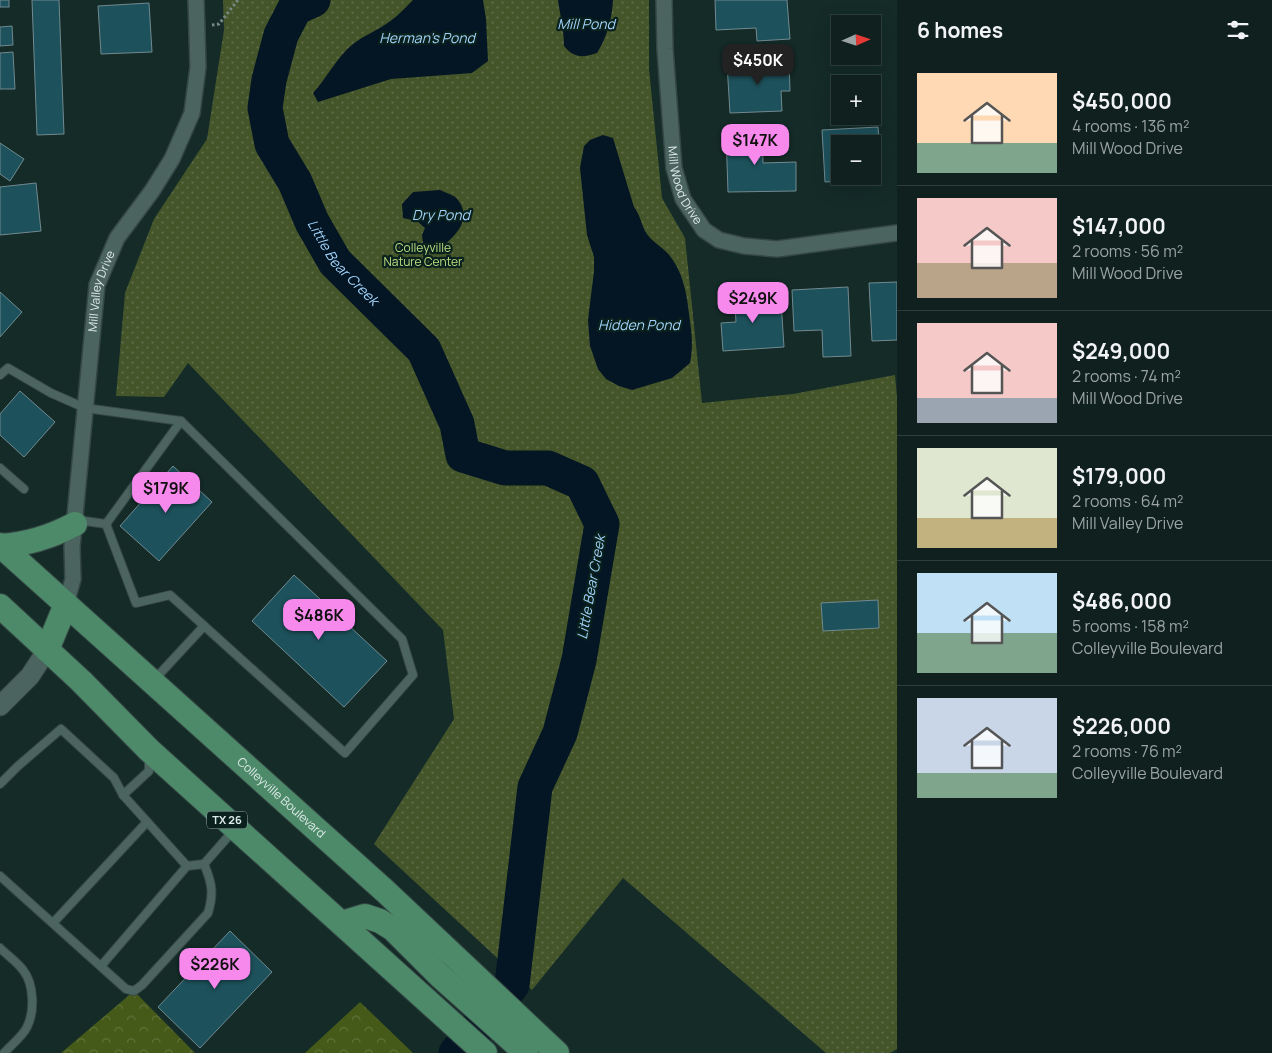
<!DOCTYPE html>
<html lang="en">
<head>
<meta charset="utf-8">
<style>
	body { margin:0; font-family:Manrope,sans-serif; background:#1d2d2b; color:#f1f3f6; height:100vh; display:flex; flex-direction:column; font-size:19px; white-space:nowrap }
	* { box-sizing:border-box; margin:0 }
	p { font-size:16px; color:#9ba3a4 }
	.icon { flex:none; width:28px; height:28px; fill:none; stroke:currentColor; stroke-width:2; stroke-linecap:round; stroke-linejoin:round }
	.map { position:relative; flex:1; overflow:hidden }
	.panel { display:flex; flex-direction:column; background:#0f201e; width:375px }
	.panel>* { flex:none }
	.needle { width:32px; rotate:87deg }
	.controls { position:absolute; left:831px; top:15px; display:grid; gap:10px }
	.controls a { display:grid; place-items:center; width:50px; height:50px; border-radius:0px; background:#0f201e; box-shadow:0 5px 20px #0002,0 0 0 1px #2f3e3c; font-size:25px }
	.price { position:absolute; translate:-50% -42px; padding:0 11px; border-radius:10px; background:#f788ec; color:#111; font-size:16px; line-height:32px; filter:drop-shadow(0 1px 2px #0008) }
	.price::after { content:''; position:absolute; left:50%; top:30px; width:15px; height:11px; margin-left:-8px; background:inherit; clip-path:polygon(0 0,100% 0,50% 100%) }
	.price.current { background:#222; color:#fff }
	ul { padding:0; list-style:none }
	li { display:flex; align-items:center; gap:15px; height:125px; padding:0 20px }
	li+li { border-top:1px solid #2f3e3c }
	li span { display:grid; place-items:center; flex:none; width:140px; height:100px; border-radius:0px; color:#555 }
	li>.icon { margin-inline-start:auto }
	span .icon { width:60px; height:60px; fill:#fffc; stroke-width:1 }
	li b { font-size:21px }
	h2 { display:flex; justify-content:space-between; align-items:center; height:60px; padding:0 20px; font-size:21px }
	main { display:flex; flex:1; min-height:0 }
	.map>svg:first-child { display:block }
</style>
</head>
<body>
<main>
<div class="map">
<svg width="897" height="1053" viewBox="0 0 897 1053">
	<defs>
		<pattern id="forest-crowns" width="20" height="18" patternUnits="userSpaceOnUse" patternTransform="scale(1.25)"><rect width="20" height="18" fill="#455a18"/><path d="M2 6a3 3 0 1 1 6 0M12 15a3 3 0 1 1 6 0" fill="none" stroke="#5f723a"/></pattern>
		<pattern id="park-dots" width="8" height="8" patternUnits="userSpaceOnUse" patternTransform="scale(1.25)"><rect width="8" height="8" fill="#45552a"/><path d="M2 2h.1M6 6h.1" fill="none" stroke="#5f6e49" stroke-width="1.8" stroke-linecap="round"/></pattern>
	</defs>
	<rect width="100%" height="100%" fill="#142b28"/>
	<g fill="url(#forest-crowns)">
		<path d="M134,991L195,1053H61Z"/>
		<path d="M360,1002L413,1053H305Z"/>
	</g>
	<path fill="url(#park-dots)" d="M223,0H649V69L662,198L685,238L702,403L793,394L895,375L897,397V1049L890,1053H826L623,878L532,990L374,844L454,719L443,630L188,363L164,397L116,396L125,293L154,219L207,139L224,30Z"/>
	<g fill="#041623">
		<path d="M413,0H483L486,19L488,61L472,73L391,79L318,102L313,93C327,78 336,58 353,44C363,36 376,31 386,24C396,18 405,8 413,0Z"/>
		<path d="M558,0H613C612,19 607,37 597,53C582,58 574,58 564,46C564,30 560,15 558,0Z"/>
		<path d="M603,135L613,138L634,207C640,215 641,223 645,231C651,242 663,247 670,256C685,276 687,297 690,321C692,336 693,348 690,363L672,378L632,390L619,386L606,379L598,369L590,346L588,320L594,271V257L587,235L580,168L584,146L590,140Z"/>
		<path d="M440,190C446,193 455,195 458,200C472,218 457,236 441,247L423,243L422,235L425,228L417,221L403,218L402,204L413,192Z"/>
	</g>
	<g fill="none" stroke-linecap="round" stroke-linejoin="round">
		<path stroke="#041623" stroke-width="35" id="s1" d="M313,0L295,8L281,35L269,80L265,108L272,144L295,182L312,222L335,262L424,350L457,424L463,455L505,468H548L582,483L602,524L579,660L560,733L535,787L512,985L456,1053"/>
	</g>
	<g fill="#1d515b" stroke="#718a90">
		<rect x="0" y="0" width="9" height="7"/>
		<path d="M32,0H59L64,134L37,135Z"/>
		<path d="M715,0H787L790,39L757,41L756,28L716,30Z"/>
		<path d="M149,3L152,52L101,54L98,6Z"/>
		<path d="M12,26L13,45L0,46V27Z"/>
		<path d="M13,52L15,89H0V53Z"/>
		<path d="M789,61L790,91H781L782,111L730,113L727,64Z"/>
		<path d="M878,127L880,153H872V144H840V176H868V179L825,182L822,130Z"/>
		<path d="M762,131L763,163L796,162V191L728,192L726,132Z"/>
		<path d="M0,143L24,159L10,181L0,174Z"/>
		<path d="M36,183L41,231L0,235V187Z"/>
		<path d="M897,282V340L872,341L869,283Z"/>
		<path d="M848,287L851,356L823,357L822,330L794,331L792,290Z"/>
		<path d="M752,288L753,303L781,301L784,347L723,351L721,323L736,322L734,289Z"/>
		<path d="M0,292L22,312L0,337Z"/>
		<path d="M20,391L55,422L24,457L0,435V414Z"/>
		<path d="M173,466L212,502L159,561L120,526Z"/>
		<path d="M294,575L387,661L344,707L252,621Z"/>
		<path d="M878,600L879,628L823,631L821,603Z"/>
		<path d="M230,931L272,972L200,1048L158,1007Z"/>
	</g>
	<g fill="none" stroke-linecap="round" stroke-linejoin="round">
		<g stroke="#354745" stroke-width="10">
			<g id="service">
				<path d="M0,375L8,368L51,393L85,408L181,421L402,639L413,675L345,753L170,595L136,603L106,524L77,520"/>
				<path d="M0,468L24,489"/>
				<path d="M106,524L181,421"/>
				<path d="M154,680L204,626"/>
				<path d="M0,784L18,766L61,729L114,778L123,795L187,866L204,864L233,831"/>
				<path d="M123,795L149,771V756"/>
				<path d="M0,876L126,989L134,991L142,985L208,913C214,893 212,883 204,864"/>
				<path d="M53,923L147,822"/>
				<path d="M0,948C7,955 17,962 23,970C34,984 35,1011 27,1027C23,1036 11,1045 4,1053"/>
				<path d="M101,966L187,866"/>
			</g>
		</g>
		<g stroke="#354745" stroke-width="18">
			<g id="minor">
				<path id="s2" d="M664,0L665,49L674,168L683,199L704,230L719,240L744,246L777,249L897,233"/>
				<path id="s3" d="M66,604L73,579L72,547L97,285L117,238L152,191L172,159L192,113L198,67L196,0"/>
			</g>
		</g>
		<g stroke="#354745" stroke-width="21">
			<path id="tertiary" d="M0,706L30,676L47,650"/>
		</g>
		<g stroke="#354745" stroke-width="26">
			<g id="primary">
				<path id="s4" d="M0,545L385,891L557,1053"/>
				<path d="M1,546C28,544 51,537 75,524"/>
				<path d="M0,606L81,681L149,750L485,1053"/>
				<path d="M47,650L66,604"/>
				<path d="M342,923L365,916L380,921L393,929L440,976L526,1053"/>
			</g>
		</g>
		<path stroke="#768986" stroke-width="3" stroke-dasharray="2.5 2.5" stroke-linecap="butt" d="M212,25L219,24L238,0"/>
		<use href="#service" stroke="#4c6460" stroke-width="8"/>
		<use href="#minor" stroke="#4c6460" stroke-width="15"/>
		<use href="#tertiary" stroke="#4c6460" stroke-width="19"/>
		<use href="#primary" stroke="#4d8a69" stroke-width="24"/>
	</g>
	<g text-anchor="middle" stroke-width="4.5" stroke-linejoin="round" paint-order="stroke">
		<rect fill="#0a211e" stroke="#9eaeab" stroke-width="1" x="207" y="811.5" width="40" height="17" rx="4"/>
		<g font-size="11" font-weight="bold" fill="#ddebe8">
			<text x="227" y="824">TX 26</text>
		</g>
		<g font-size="12" fill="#ddebe8" stroke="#0a211e">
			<text dy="4" stroke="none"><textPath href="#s2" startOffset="188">Mill Wood Drive</textPath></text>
			<text dy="4" stroke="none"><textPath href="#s3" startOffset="316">Mill Valley Drive</textPath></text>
			<text dy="4" stroke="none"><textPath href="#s4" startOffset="378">Colleyville Boulevard</textPath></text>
		</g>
		<g font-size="12" fill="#bcde81" stroke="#0a211e">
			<text x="423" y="252">Colleyville<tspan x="423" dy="14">Nature Center</tspan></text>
		</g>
		<g font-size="14" font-style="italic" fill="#a2d3fa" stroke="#0a211e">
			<text x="586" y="29">Mill Pond</text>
			<text x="427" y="43">Herman's Pond</text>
			<text x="441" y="220">Dry Pond</text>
			<text dy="5" stroke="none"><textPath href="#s1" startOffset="301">Little Bear Creek</textPath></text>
			<text x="639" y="330">Hidden Pond</text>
			<text transform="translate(591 587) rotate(-80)" y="5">Little Bear Creek</text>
		</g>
	</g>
</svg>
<div class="controls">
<a><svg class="needle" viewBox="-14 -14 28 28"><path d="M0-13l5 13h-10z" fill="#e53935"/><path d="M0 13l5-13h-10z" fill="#9ba3a4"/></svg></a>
<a>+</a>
<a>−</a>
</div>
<b class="price current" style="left:758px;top:86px">$450K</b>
<b class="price" style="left:755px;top:166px">$147K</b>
<b class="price" style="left:753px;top:324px">$249K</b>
<b class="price" style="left:166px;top:514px">$179K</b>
<b class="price" style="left:319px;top:641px">$486K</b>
<b class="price" style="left:215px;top:990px">$226K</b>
</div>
<section class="panel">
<h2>6 homes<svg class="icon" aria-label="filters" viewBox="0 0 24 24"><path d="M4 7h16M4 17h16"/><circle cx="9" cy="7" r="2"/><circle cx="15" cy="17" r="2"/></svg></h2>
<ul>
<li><span style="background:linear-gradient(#ffd9b3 70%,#7fa58c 0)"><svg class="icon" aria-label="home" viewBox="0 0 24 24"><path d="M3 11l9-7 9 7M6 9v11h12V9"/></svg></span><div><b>$450,000</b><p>4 rooms · 136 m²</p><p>Mill Wood Drive</p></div></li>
<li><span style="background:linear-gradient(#f6c9c9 65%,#b9a48a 0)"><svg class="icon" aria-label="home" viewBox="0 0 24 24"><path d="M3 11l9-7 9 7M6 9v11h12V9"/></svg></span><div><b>$147,000</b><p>2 rooms · 56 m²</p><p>Mill Wood Drive</p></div></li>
<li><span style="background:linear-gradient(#f6c9c9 75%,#9aa5b1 0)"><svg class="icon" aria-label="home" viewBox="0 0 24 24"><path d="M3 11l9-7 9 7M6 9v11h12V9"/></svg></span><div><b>$249,000</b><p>2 rooms · 74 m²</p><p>Mill Wood Drive</p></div></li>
<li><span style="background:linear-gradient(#dfe7d0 70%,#c2b280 0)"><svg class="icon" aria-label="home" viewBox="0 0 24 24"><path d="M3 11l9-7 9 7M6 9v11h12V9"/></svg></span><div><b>$179,000</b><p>2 rooms · 64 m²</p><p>Mill Valley Drive</p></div></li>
<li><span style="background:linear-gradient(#bfe0f5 60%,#7fa58c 0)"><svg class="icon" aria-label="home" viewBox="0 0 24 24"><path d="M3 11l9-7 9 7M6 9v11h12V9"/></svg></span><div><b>$486,000</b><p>5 rooms · 158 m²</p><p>Colleyville Boulevard</p></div></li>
<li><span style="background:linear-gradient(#c9d6e8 75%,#7fa58c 0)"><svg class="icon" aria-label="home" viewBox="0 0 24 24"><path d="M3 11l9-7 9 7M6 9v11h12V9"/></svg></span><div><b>$226,000</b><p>2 rooms · 76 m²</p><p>Colleyville Boulevard</p></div></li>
</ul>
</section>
</main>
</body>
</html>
